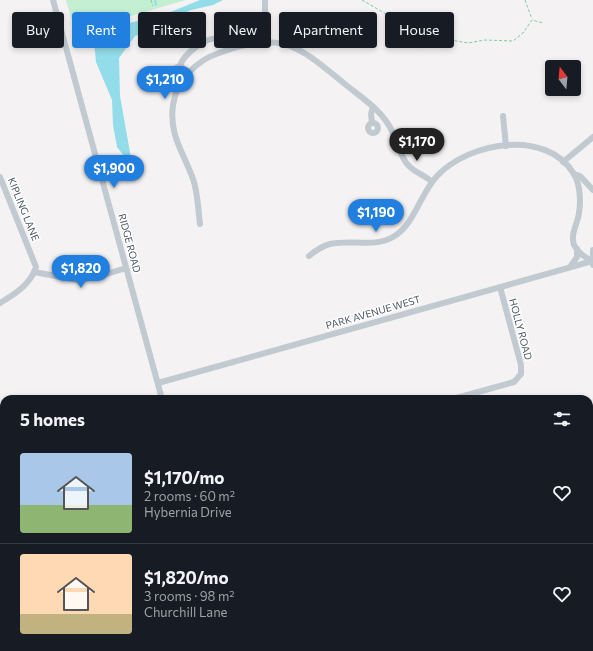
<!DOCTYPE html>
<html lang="en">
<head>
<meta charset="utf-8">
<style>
	body { margin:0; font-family:Commissioner,sans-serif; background:#242831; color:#f1f3f6; height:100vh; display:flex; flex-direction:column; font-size:15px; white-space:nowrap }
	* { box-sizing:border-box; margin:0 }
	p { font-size:13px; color:#9ea1a6 }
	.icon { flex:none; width:22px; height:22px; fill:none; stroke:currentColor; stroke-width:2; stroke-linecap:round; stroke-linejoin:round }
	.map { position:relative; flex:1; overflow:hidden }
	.panel { position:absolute; left:0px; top:395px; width:593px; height:256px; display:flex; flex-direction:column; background:#171b24; border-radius:12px 12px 0 0; box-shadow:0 2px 6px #0003 }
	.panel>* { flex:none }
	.hud { position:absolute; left:12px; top:12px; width:569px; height:36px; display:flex; gap:8px }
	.needle { width:26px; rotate:344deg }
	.buttons { position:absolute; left:545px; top:60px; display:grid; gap:8px }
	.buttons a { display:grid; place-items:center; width:36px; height:36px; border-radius:4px; background:#171b24; box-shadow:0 2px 6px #0003; font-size:20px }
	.price { position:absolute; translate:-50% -34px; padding:0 9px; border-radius:14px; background:#217fe0; color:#fff; font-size:13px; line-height:26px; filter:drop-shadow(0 1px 2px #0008) }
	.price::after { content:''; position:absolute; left:50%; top:24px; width:12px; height:9px; margin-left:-6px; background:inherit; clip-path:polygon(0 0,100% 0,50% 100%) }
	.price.active { background:#222; color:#fff }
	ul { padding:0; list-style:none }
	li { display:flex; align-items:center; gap:12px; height:100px; padding:0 20px }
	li+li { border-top:1px solid #363941 }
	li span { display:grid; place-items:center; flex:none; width:112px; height:80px; border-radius:4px; color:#555 }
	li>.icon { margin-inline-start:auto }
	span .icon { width:48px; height:48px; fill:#fffc; stroke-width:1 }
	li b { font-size:17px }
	h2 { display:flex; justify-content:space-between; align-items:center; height:48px; padding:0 20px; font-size:17px }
	.tag { padding:0 14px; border-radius:4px; background:#171b24; box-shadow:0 2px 6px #0003; font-size:14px; line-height:36px }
	.tag.active { background:#217fe0; color:#fff }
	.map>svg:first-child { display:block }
</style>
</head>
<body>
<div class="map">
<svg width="593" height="651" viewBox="0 0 593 651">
	<rect width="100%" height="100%" fill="#f4f2f3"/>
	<g fill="#c4efd2">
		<path d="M66,0H186L75,32Z"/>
		<path d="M593,600V636L589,637V601Z"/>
		<path d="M235,647H554L540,651H236Z"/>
	</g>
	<g fill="#93ddea">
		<path d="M200,0H223L213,5L191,10L135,36L119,58L120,96L131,158L127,160L117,147L113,125L112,100L96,62L94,42L103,31L116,26L163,15Z"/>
		<path d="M0,427L4,436V472L0,473Z"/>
	</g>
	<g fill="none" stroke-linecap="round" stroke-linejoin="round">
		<path stroke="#93ddea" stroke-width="2" d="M155,0L156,5"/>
		<g stroke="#7ccca1" stroke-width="1" stroke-dasharray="3 2" stroke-linecap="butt">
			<path d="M151,0L153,6"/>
			<path d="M362,0L393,18L420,48L433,37L468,43L485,40L513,41L523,33L532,20L543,23"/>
			<path d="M525,0L532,19"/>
			<path d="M589,631L593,630"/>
			<path d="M286,647L287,651"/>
			<path d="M473,651L480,647"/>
		</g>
		<g stroke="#c1cad1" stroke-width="6">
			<path d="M53,0L162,399"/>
			<path d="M265,0V41"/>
			<path d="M180,66C183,55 206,36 218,39L229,49"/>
			<path d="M179,87C173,82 168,78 172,70L180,66L189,72"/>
			<path d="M503,116L506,146"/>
			<path d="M372,123L371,114L373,107"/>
			<circle cx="373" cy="128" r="5"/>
			<path d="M563,162L593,137"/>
			<path d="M574,174L580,176L593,190"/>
			<path d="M0,177L36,267C31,284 15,294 0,303"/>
			<path d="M200,224C198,209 198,193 193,179C183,151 169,136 173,105C176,81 197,60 219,53C283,30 297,45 346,85C361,97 378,108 388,124C397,137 398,154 408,165C415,173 425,175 432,182"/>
			<path d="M593,250V265"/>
			<path d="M309,256C315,251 322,246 330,244C351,239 374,248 393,237C415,224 420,194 437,176C469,142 546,128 574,174C580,184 581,201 579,213C578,223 570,234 574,245C578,253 585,257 592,261"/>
			<path d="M570,267L577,257V249"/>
			<path d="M34,272L78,280L97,277L126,268"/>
			<path d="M158,383L593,261"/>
			<path d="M453,399L514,382L521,374V365L500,287"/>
			<path d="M0,635L4,636"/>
			<path d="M43,647L48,651"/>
			<path d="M229,647L230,651"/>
			<path d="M129,651L131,647"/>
		</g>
	</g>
	<g text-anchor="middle" stroke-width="3" stroke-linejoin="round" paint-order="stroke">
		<g font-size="10" fill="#4a5760" stroke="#fff">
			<text transform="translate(24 209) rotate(68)" y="4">KIPLING LANE</text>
			<text transform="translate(130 243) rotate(75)" y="4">RIDGE ROAD</text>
			<text transform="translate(373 312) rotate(-16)" y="4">PARK AVENUE WEST</text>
			<text transform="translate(521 329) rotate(75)" y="4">HOLLY ROAD</text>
		</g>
	</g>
</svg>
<div class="buttons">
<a><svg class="needle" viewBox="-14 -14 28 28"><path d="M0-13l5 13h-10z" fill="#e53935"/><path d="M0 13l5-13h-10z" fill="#9ea1a6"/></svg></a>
</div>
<b class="price" style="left:165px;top:100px">$1,210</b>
<b class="price active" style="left:417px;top:162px">$1,170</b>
<b class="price" style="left:114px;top:189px">$1,900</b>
<b class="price" style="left:376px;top:233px">$1,190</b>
<b class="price" style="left:81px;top:289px">$1,820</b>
<div class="hud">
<a class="tag">Buy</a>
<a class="tag active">Rent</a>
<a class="tag">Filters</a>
<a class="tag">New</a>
<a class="tag">Apartment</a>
<a class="tag">House</a>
</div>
<section class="panel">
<h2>5 homes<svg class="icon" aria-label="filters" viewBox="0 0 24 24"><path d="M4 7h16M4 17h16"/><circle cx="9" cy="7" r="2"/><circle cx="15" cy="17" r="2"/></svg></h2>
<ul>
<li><span style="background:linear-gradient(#a9c7e8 65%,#8fb573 0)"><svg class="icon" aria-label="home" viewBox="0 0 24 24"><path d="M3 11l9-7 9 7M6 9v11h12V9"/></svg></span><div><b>$1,170/mo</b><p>2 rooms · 60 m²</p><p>Hybernia Drive</p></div><svg class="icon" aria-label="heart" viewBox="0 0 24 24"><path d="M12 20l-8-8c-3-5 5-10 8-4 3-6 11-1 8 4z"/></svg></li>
<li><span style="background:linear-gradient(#ffd9b3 75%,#c2b280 0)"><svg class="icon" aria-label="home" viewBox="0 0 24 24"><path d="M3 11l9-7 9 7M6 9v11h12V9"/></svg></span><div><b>$1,820/mo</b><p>3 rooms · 98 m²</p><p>Churchill Lane</p></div><svg class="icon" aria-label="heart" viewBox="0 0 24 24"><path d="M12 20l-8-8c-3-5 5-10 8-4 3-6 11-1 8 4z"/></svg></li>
</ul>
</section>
</div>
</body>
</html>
